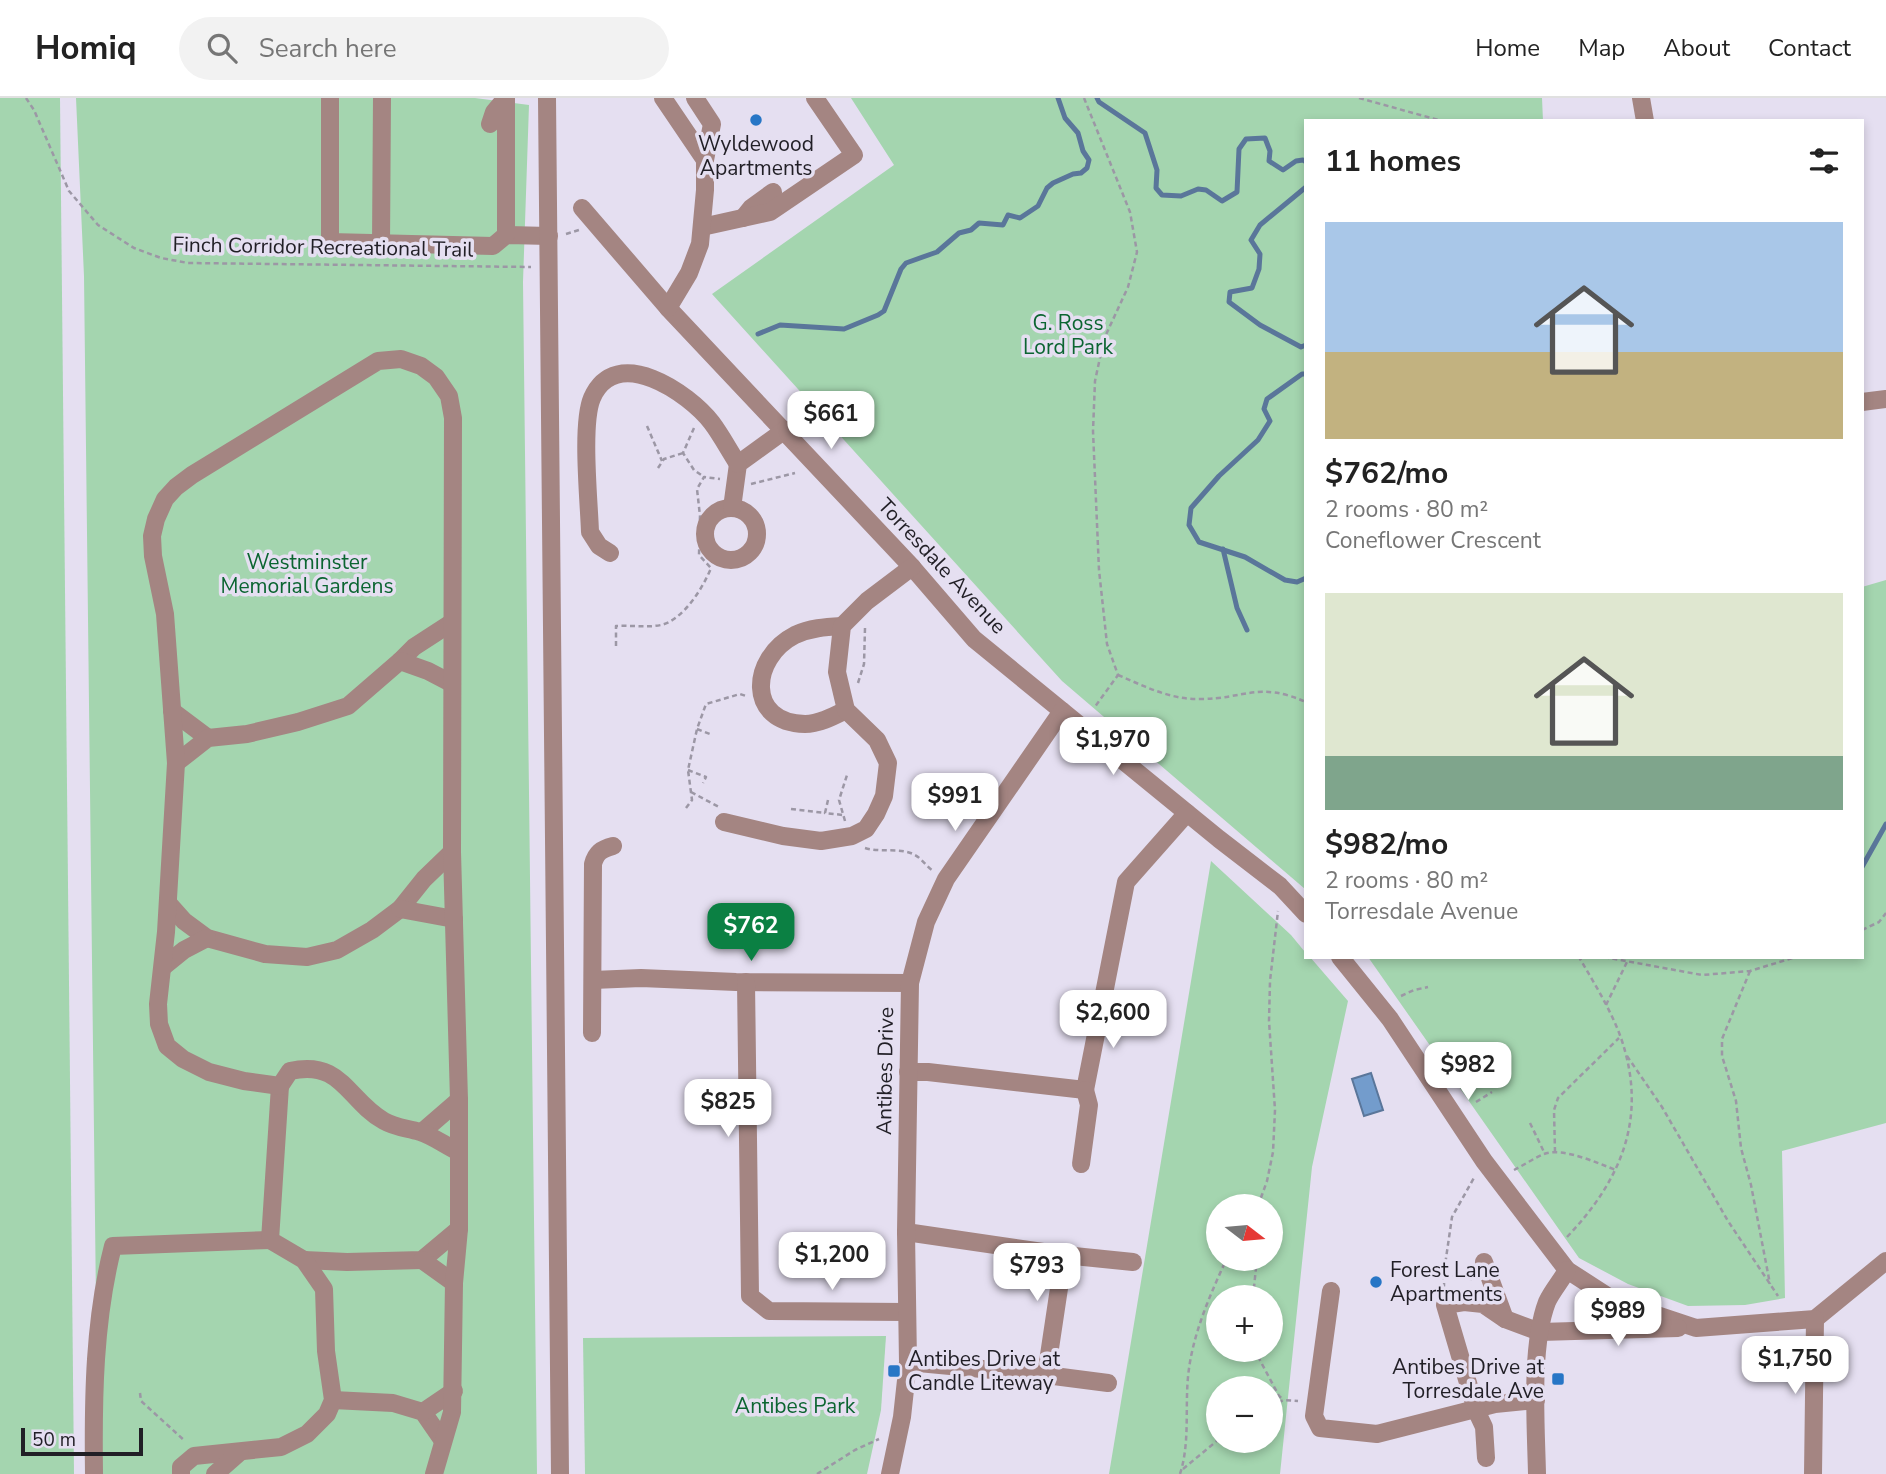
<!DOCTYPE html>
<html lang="en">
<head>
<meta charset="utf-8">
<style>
	body { margin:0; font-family:"Nunito Sans",sans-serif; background:#f2f2f2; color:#222; height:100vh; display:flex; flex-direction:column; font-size:26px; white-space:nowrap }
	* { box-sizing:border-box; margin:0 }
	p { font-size:23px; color:#767676 }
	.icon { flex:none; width:38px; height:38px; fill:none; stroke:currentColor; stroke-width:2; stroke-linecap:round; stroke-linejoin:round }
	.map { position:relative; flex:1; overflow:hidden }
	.side { position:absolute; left:1304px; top:21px; width:560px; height:840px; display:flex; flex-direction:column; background:#fff; border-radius:0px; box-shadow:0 4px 10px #0003 }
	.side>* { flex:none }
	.needle { width:46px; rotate:106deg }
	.controls { position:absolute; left:1206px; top:1096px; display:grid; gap:14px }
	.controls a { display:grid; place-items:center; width:77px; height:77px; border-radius:50%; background:#fff; box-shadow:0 4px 10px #0003; font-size:35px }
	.scale { position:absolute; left:21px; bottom:18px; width:122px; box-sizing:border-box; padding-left:7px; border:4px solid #211f26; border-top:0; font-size:19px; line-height:24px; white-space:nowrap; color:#211f26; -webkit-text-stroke:5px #e5dff1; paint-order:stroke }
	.price { position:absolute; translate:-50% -60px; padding:0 16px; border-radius:14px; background:#fff; color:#222; font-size:23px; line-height:46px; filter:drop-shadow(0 2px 4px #0008) }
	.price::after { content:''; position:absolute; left:50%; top:42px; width:21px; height:16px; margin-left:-10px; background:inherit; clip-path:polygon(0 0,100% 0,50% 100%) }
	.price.active { background:#0b8043; color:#fff }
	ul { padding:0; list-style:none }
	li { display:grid; align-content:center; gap:14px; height:371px; padding:0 21px }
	li span { display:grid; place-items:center; height:217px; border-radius:0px; color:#555 }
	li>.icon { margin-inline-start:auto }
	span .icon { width:126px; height:126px; fill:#fffc; stroke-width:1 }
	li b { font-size:30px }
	h2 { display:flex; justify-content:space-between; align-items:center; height:84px; padding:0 21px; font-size:30px }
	header { display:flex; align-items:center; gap:42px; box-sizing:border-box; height:98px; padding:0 35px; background:#fff; border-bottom:2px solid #e0e0e0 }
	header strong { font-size:33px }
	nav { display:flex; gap:38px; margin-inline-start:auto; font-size:24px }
	.search { width:490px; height:63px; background:#f2f2f2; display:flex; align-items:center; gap:18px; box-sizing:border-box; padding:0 24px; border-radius:38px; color:#767676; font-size:26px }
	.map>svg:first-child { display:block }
</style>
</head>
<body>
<header>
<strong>Homiq</strong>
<div class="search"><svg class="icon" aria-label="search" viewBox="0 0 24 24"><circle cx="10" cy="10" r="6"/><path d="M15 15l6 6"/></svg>Search here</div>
<nav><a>Home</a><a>Map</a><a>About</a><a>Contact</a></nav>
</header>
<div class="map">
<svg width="1886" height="1376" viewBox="0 0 1886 1376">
	<rect width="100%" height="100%" fill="#e5dff1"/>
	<g fill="#a4d5af" fill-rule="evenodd">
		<path d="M0,0H60L74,1376H0Z"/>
		<path d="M76,0H475L529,7L523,184L537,1376H98L84,178Z"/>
		<path d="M851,0H1542L1543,23H1306L1305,791L1062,583L712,196L894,67Z"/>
		<path d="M1886,482V1025L1782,1053L1785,1200L1745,1207L1688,1208L1628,1186L1579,1160L1368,859H1862V489Z"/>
		<path d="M1211,763L1291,837L1305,854L1306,859H1310L1348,903L1312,1069L1280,1376H1109ZM1218,1108H1270V1160H1218ZM1218,1199H1270V1251H1218ZM1218,1290H1270V1342H1218Z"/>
		<path d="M886,1238L881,1312L867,1376H585L583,1240Z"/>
	</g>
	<path fill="#739ccc" stroke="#5a769a" stroke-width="2" d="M1371,975L1383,1012L1364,1018L1352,981Z"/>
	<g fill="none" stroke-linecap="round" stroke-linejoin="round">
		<g stroke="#5a769a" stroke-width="5">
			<path d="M1097,0L1099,4L1145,35L1157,72L1156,90L1162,97L1181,98L1198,91L1206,92L1222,103L1237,94L1239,51L1246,41L1265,40L1270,53L1269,63L1283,72L1296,63L1303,62L1306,64"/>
			<path d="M1306,89L1260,127L1251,142L1260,156L1259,171L1252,190L1230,194L1229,204L1260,227L1301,249L1306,247"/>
			<path d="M758,236L780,227L844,231L878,217L884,213L901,171L906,165L937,154L959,135L971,132L979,125L1003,127L1008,117L1020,120L1038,108L1047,90L1053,85L1073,76L1081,75L1087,70L1089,62L1083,53L1078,35L1065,20L1058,0"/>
			<path d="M1306,276H1302L1267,301L1264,311L1270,323L1258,342L1219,378L1191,410L1189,427L1199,444L1245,459L1285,482L1297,484L1306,480"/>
			<path d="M1223,451L1237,510L1247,532"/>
			<path d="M1862,769L1886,726"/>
		</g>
		<g stroke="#9c97a5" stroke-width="2.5" stroke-dasharray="5 3.5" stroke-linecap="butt">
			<path d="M26,0L34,12L69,93L98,127L134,150L161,160L188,165L531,169"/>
			<path d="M1084,0L1130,114L1137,154L1128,189L1104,241L1095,283L1093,333L1099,472L1107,546L1118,577L1094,610"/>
			<path d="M1359,0L1442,23"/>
			<path d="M566,136L579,132"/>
			<path d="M647,328L662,363"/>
			<path d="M694,330L683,355L694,372L704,379"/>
			<path d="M658,370L664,361L683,355"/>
			<path d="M751,386L795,375"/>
			<path d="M616,548V528C631,527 646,530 661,527C683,522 703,490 711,470L699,457L700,418L697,391L704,379L720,381"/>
			<path d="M1118,577C1144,588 1171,602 1200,601C1245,601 1258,583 1306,604"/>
			<path d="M858,585L864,566L865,530"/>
			<path d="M697,631L710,636"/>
			<path d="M688,672L706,679L703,685"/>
			<path d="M691,694L719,709"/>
			<path d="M828,702L825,715L843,717"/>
			<path d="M686,710L692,702L688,672L697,631L706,606L740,596L746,598"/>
			<path d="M791,711L825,715"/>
			<path d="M845,723L839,702L847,677"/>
			<path d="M865,750C881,755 901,749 915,757C921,760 926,768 932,772"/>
			<path d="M1862,832L1879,824L1886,815"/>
			<path d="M1604,859L1702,877L1750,873L1796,859"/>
			<path d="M1750,873L1722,941V958L1736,1003L1741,1050L1751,1087L1770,1186"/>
			<path d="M1401,898L1414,892L1428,889"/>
			<path d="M1606,907L1627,864"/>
			<path d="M1627,958L1662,1009L1728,1123L1778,1198"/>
			<path d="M1447,964L1457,954L1462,944"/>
			<path d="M1476,1004L1492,994"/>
			<path d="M1530,1025L1545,1056"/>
			<path d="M1555,1054L1554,1012L1558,1000L1619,940"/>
			<path d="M1514,1072C1524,1067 1534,1060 1544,1056C1563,1049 1597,1065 1616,1072"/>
			<path d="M1258,1108L1267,1083L1273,1054L1275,1012L1269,923L1270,883L1278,813"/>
			<path d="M1567,1139C1622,1081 1648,1019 1621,940C1611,912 1594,885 1579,859"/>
			<path d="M1445,1174L1460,1180L1472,1181"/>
			<path d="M1444,1190V1174L1452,1119L1475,1078"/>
			<path d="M1253,1199L1257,1160"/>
			<path d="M1254,1251L1279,1298L1284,1302"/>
			<path d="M140,1295L141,1303L185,1343"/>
			<path d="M1270,1307L1284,1302L1298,1303"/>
			<path d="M1183,1371L1218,1342"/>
			<path d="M817,1376L855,1352L879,1341"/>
			<path d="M1180,1376C1190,1345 1185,1311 1188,1279C1192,1237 1210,1197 1227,1160"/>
		</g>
		<g stroke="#a48582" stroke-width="18">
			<path d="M330,0V144L493,148L506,137L549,138"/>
			<path d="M547,0L560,1376"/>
			<path d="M663,0L705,62"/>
			<path d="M1641,0L1645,23"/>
			<path d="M490,26L494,14L506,0"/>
			<path d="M582,110L668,210L912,469L974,541L1219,741L1280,788L1306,816"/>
			<path d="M743,120L751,110L773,94"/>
			<path d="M702,129L770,114L854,57L815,0"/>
			<path d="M506,137V0"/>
			<path d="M381,146L382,0"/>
			<path d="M668,210L689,175L700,146L705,92V62L712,26L695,0"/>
			<path d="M1862,304L1886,301"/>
			<circle cx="731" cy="436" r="26"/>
			<path d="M732,410L738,366L785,332"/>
			<path d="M610,455L599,448L590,434C589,403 581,326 592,300C616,245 689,295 712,325C721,337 729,352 738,366"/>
			<path d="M842,528C825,529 810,530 795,537C750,560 746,625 805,626C819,626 834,618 846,612"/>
			<path d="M400,563L414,549L451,525"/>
			<path d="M172,613L208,640"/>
			<path d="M176,665L208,640L247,636L298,624L348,608L400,563L428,573L451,585"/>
			<path d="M724,724L783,738L821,743L852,738L866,731L876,716L884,698L888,665L877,642L846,612L837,574L842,528L867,503L912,469"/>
			<path d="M168,805L184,823L207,840L265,856L307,859L337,852L372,832L400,811L424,781L452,754"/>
			<path d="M400,811L454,821"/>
			<path d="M1340,859L1390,921L1484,1063L1567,1172L1615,1203L1696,1230L1815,1221L1886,1163"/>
			<path d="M163,869L184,852L207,840"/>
			<path d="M593,882L641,880L736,884L910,885"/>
			<path d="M746,884L750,1198L769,1213L906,1214"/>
			<path d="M592,935L593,766C596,755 601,751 613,748"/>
			<path d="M908,974H928L1085,992L1126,784L1187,715"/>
			<path d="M422,1034L459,1002"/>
			<path d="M1081,1066L1089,1007L1085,992"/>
			<path d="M906,1134L1064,1157L1046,1277L908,1264"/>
			<path d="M1064,1157L1133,1164"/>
			<path d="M304,1162L347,1164L422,1162L459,1131"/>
			<path d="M422,1162L454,1185"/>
			<path d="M1484,1164L1505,1221"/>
			<path d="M1331,1193L1314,1318L1320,1330L1377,1336L1495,1306L1536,1302"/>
			<path d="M1046,1277L1108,1285"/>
			<path d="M333,1302L393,1305L423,1314L443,1343"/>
			<path d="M423,1314L454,1293"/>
			<path d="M1486,1360L1484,1329L1476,1312L1445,1207L1464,1204L1483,1206L1505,1221L1540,1234L1678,1230"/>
			<path d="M94,1376C93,1300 94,1222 113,1148L270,1142"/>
			<path d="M181,1376V1369L194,1358L281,1349L307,1336L327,1316L333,1302L326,1253L324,1191L304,1162L270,1142L280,988"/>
			<path d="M215,1376L240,1354"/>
			<path d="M434,1376L452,1314L454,1185L459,1131V1002L452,754L453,320L449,298L436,279L421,268L401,261L378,263L192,377L176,389L165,401L156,421L152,438L153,458L165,516L176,665L166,834L158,906L159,926L167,948L183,961L209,974L244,983L280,988L290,973C342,961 347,1002 384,1023C396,1030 408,1030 420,1034C433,1038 446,1048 459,1054"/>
			<path d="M890,1376L902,1319L908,1264L906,1134L910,885L926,824L946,781L1062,613"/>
			<path d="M1537,1376C1536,1328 1530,1248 1547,1204C1552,1193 1561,1183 1567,1172"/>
			<path d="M1813,1376L1815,1221"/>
		</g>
	</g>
	<g fill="#2776c6" stroke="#e5dff1" stroke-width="2.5">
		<circle cx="756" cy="22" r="7"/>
		<circle cx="1376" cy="1184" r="7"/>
		<rect x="887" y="1266" width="14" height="14" rx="3.5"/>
		<rect x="1551" y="1274" width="14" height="14" rx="3.5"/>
	</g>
	<g text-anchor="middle" stroke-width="7" stroke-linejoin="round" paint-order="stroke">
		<g font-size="21" fill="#211f26" stroke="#e5dff1" text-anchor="start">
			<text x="756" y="53" text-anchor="middle">Wyldewood<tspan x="756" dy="24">Apartments</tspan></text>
			<text x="1390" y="1179">Forest Lane<tspan x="1390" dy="24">Apartments</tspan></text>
			<text x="908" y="1268">Antibes Drive at<tspan x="908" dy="24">Candle Liteway</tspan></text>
			<text x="1544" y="1276" text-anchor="end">Antibes Drive at<tspan x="1544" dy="24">Torresdale Ave</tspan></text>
		</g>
		<g font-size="21" fill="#211f26" stroke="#e5dff1">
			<text transform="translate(323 149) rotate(1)" y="7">Finch Corridor Recreational Trail</text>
			<text transform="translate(942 468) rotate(47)" y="7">Torresdale Avenue</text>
			<text transform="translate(885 973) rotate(-89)" y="7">Antibes Drive</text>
		</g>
		<g font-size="21" fill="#0b6531" stroke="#e5dff1">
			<text x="1068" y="232">G. Ross<tspan x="1068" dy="24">Lord Park</tspan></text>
			<text x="307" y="471">Westminster<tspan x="307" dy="24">Memorial Gardens</tspan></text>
			<text x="795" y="1315">Antibes Park</text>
		</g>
	</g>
</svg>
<div class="controls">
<a><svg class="needle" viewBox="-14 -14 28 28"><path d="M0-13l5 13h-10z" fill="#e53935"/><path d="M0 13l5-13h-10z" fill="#767676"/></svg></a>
<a>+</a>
<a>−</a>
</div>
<div class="scale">50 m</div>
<b class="price" style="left:831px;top:353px">$661</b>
<b class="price" style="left:1113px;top:679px">$1,970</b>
<b class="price" style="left:955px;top:735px">$991</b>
<b class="price active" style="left:751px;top:865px">$762</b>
<b class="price" style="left:1113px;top:952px">$2,600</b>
<b class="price" style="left:1468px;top:1004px">$982</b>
<b class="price" style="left:728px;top:1041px">$825</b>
<b class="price" style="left:832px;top:1194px">$1,200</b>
<b class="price" style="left:1037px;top:1205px">$793</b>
<b class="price" style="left:1618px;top:1250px">$989</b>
<b class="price" style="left:1795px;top:1298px">$1,750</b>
<section class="side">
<h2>11 homes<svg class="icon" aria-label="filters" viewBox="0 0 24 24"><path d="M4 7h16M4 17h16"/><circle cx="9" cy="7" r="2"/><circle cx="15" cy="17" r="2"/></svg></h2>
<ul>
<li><span style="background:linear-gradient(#a9c7e8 60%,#c2b280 0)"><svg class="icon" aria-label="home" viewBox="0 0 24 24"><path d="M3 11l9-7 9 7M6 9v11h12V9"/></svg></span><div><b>$762/mo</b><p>2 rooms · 80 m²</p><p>Coneflower Crescent</p></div></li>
<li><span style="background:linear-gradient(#dfe7d0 75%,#7fa58c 0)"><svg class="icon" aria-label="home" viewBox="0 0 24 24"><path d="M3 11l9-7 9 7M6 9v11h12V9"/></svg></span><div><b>$982/mo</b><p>2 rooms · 80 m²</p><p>Torresdale Avenue</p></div></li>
</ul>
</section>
</div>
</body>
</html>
